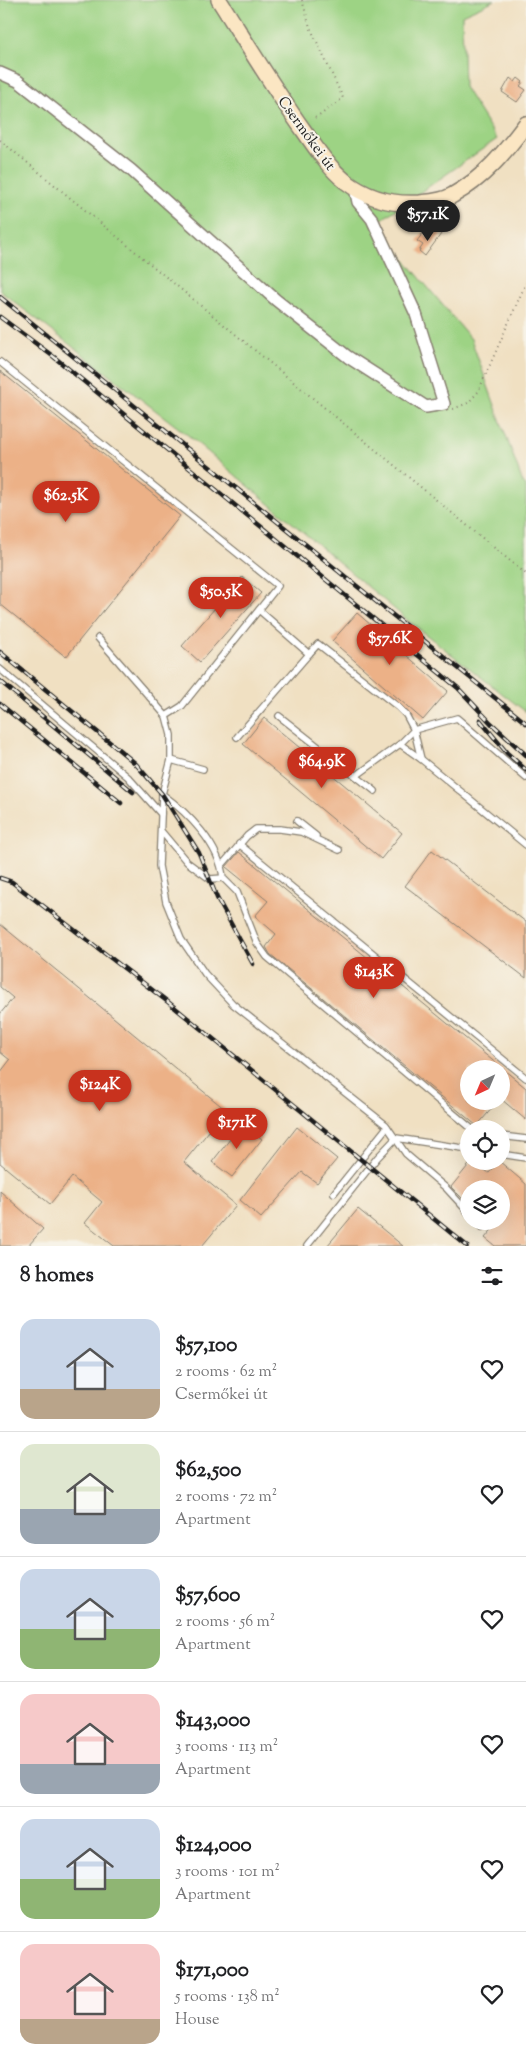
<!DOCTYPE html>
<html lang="en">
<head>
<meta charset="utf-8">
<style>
	body { margin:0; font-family:"Sorts Mill Goudy",serif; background:#f2f2f2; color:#202124; height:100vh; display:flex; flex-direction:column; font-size:19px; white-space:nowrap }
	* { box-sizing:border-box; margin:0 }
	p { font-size:16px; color:#757577 }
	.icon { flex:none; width:28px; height:28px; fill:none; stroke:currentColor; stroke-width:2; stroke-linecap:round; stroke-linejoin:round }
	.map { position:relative; height:1246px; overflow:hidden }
	.panel { display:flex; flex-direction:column; background:#fff; flex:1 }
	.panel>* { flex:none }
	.needle { width:32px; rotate:224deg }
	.buttons { position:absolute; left:460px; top:1060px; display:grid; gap:10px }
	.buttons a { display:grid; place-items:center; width:50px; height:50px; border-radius:50%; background:#fff; box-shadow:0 5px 20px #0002; font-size:25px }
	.price { position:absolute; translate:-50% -42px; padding:0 11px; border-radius:18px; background:#c8321e; color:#fff; font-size:16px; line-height:32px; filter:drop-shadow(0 1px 2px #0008) }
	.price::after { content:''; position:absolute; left:50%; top:30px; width:15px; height:11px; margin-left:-8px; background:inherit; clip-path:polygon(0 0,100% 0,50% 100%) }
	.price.selected { background:#222; color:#fff }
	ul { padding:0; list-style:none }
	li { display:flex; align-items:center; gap:15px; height:125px; padding:0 20px }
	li+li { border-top:1px solid #e0e0e0 }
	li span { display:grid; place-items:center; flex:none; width:140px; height:100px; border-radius:15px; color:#555 }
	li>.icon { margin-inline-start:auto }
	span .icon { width:60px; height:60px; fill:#fffc; stroke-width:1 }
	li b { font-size:21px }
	h2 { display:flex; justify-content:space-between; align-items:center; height:60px; padding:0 20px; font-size:21px }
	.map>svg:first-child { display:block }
</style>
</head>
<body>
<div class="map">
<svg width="526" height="1246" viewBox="0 0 526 1246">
	<rect width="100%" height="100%" fill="#f7f3e8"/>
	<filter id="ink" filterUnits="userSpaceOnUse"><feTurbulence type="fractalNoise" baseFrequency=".02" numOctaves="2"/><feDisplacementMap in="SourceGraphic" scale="10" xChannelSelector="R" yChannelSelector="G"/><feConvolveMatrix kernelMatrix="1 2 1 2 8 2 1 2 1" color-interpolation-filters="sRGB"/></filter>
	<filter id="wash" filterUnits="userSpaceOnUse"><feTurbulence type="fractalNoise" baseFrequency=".0096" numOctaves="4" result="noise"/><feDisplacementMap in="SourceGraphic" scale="20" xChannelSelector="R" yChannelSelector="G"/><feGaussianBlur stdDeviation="1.12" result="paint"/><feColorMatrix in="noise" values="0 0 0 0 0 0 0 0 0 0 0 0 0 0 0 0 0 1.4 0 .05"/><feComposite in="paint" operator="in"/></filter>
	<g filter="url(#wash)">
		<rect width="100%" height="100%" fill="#f0e0c2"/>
		<path fill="#9dd384" stroke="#5c7850" d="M0,0H495L462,15L464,87L497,139L375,224L471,339L523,483L526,486V712L411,623L189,436L0,291Z"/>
		<g id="blocks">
			<g fill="#ecb187">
				<path d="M510,78L515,82L518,78L523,82L520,86L526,90L517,102L502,92Z"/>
				<path d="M434,229L441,234L425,256L419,251L423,245L417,241L423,233L428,237Z"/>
				<path d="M0,371L180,516L66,657L0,604Z"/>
				<path d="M242,577L261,593L200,662L182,646Z"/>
				<path d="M357,613L448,691L423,720L332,641Z"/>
				<path d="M264,718L402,833L381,859L243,744Z"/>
				<path d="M432,850L526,922V978L405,886Z"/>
				<path d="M239,852L526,1088V1120L501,1099V1069H469V1101H498L477,1126L270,954L266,947L276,934L255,916L268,901L226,867Z"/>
				<path d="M0,924L226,1110L184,1162L236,1205L202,1246H114L85,1223L102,1202L72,1177L50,1204L0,1163V1073L10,1060L0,1052V1014L13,998L0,987Z"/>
				<path d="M242,1124L262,1139L232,1177L212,1162Z"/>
				<path d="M297,1127L337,1159L317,1183L302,1172L261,1218L240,1200Z"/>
				<path d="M472,1161L489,1173L499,1161L526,1184V1246H495L485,1238L495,1226L489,1221H501V1189H469V1205L451,1187Z"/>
				<path d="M0,1191L43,1229L28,1246H0Z"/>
				<path d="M358,1209L403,1246H327Z"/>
			</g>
		</g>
	</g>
	<g filter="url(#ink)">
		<use href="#blocks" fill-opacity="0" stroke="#867e6f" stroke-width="1"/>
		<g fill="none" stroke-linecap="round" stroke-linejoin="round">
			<g stroke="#867e6f" stroke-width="8">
				<g id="service">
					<path d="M0,362L278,586L182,706L166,716"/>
					<path d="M259,610L309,654L318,644L398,707L406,715L414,730L421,759L526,845"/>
					<path d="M98,638L166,716L171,735V760L162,794L159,866L166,902L181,939L205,974L233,1004L386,1125L406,1154L446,1188L469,1213"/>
					<path d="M0,669L128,777L161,814"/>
					<path d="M279,716L375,791"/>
					<path d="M237,737L309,654"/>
					<path d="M400,744L414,730L457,718L526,778"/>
					<path d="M171,760L203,769"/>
					<path d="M356,776L400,744L421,759"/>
					<path d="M162,794C188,813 220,845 223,878"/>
					<path d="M297,821L316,836"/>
					<path d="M161,831L187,862L210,879L223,878L237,892L257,943L267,957L472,1129"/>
					<path d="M239,844L526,1078"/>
					<path d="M222,865L247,836L256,829H280L301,832L339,850"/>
					<path d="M501,1136L526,1139"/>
					<path d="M501,1154L526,1158"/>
					<path d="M334,1193L387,1127"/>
					<path d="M476,1221L482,1227"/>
					<path d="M307,1246L377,1158L396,1138L469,1149"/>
				</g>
			</g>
			<g stroke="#867e6f" stroke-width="14">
				<path id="minor" d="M0,73L18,81L131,170L276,300L348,357L426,407L444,404L416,314L372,219L358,202L355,188"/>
			</g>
			<g stroke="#867e6f" stroke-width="18">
				<path id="secondary" d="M219,0C247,44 274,89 304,131C316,148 328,167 345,181C367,198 393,205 420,203C430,202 444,201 453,195C484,178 505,152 526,124"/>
			</g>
			<g stroke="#867e6f" stroke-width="2" stroke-dasharray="1 4" stroke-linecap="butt">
				<path d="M302,0L310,27L343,98L319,116L311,119"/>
				<path d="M0,140L526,574"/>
				<path d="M453,409L468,403L478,392L526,283"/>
			</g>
			<use href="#service" stroke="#fff" stroke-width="5.5"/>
			<use href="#minor" stroke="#fff" stroke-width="11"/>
			<use href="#secondary" stroke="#fbe6c3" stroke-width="15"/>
			<g stroke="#1c1c1c" stroke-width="4.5">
				<g id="rail">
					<path d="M0,297L526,723"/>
					<path d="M0,317L54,357L458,688L491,723L526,755"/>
					<path d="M0,652L135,763L162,794L199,853L217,898L253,964"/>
					<path d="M0,681L133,792"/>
					<path d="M0,704L121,803"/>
					<path d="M480,720L507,753L526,770"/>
					<path d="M0,878L12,882L168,1002L467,1246"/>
				</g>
			</g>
			<use href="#rail" stroke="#f7f3e8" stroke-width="2.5" stroke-dasharray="8" stroke-linecap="butt"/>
		</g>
	</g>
	<g text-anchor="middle" stroke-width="4" stroke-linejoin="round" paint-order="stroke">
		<g font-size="15" fill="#1c1c1c" stroke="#f7f3e8">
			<text transform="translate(307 133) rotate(54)" y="5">Csermőkei út</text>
		</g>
	</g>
</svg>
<div class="buttons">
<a><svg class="needle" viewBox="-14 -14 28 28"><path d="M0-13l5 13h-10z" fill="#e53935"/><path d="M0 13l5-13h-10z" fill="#757577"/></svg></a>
<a><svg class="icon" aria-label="locate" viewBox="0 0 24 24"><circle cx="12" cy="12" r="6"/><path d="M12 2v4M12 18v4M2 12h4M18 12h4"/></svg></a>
<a><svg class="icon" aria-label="layers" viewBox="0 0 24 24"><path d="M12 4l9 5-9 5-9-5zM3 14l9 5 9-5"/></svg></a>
</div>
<b class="price selected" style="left:428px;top:242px">$57.1K</b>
<b class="price" style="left:66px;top:523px">$62.5K</b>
<b class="price" style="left:221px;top:619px">$50.5K</b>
<b class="price" style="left:390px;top:666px">$57.6K</b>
<b class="price" style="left:322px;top:789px">$64.9K</b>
<b class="price" style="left:374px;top:999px">$143K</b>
<b class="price" style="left:100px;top:1112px">$124K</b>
<b class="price" style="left:237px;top:1150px">$171K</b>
</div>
<section class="panel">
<h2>8 homes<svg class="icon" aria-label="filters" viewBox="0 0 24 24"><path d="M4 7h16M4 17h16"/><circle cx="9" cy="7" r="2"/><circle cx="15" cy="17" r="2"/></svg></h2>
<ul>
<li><span style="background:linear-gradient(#c9d6e8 70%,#b9a48a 0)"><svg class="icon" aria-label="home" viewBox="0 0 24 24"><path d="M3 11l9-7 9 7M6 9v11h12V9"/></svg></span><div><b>$57,100</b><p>2 rooms · 62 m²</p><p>Csermőkei út</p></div><svg class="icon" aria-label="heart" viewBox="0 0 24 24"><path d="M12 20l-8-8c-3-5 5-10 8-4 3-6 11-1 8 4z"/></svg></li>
<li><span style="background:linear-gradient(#dfe7d0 65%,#9aa5b1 0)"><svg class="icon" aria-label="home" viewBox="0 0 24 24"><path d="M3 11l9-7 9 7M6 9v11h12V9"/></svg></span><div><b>$62,500</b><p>2 rooms · 72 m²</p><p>Apartment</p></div><svg class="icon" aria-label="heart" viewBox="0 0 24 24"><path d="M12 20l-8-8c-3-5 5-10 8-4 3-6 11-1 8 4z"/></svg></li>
<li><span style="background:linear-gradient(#c9d6e8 60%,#8fb573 0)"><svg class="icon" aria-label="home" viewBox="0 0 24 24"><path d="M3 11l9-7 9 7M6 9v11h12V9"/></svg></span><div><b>$57,600</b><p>2 rooms · 56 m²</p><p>Apartment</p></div><svg class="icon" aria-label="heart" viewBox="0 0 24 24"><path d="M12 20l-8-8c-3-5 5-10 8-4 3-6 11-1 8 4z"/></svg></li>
<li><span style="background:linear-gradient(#f6c9c9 70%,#9aa5b1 0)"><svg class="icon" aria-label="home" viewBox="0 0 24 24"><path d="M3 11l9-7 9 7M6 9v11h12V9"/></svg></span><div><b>$143,000</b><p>3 rooms · 113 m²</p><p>Apartment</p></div><svg class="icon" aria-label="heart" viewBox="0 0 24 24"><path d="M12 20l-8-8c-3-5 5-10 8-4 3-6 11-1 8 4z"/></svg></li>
<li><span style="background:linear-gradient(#c9d6e8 60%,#8fb573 0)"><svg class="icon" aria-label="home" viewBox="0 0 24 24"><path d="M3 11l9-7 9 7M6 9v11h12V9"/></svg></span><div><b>$124,000</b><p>3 rooms · 101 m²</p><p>Apartment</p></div><svg class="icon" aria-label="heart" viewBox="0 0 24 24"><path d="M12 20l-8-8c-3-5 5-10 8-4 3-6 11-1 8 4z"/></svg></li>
<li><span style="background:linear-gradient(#f6c9c9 75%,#b9a48a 0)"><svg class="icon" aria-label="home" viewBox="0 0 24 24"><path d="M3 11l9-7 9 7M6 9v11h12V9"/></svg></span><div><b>$171,000</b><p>5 rooms · 138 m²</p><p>House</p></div><svg class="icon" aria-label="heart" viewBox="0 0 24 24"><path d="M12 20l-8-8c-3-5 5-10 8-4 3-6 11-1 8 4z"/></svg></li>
</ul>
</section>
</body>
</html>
